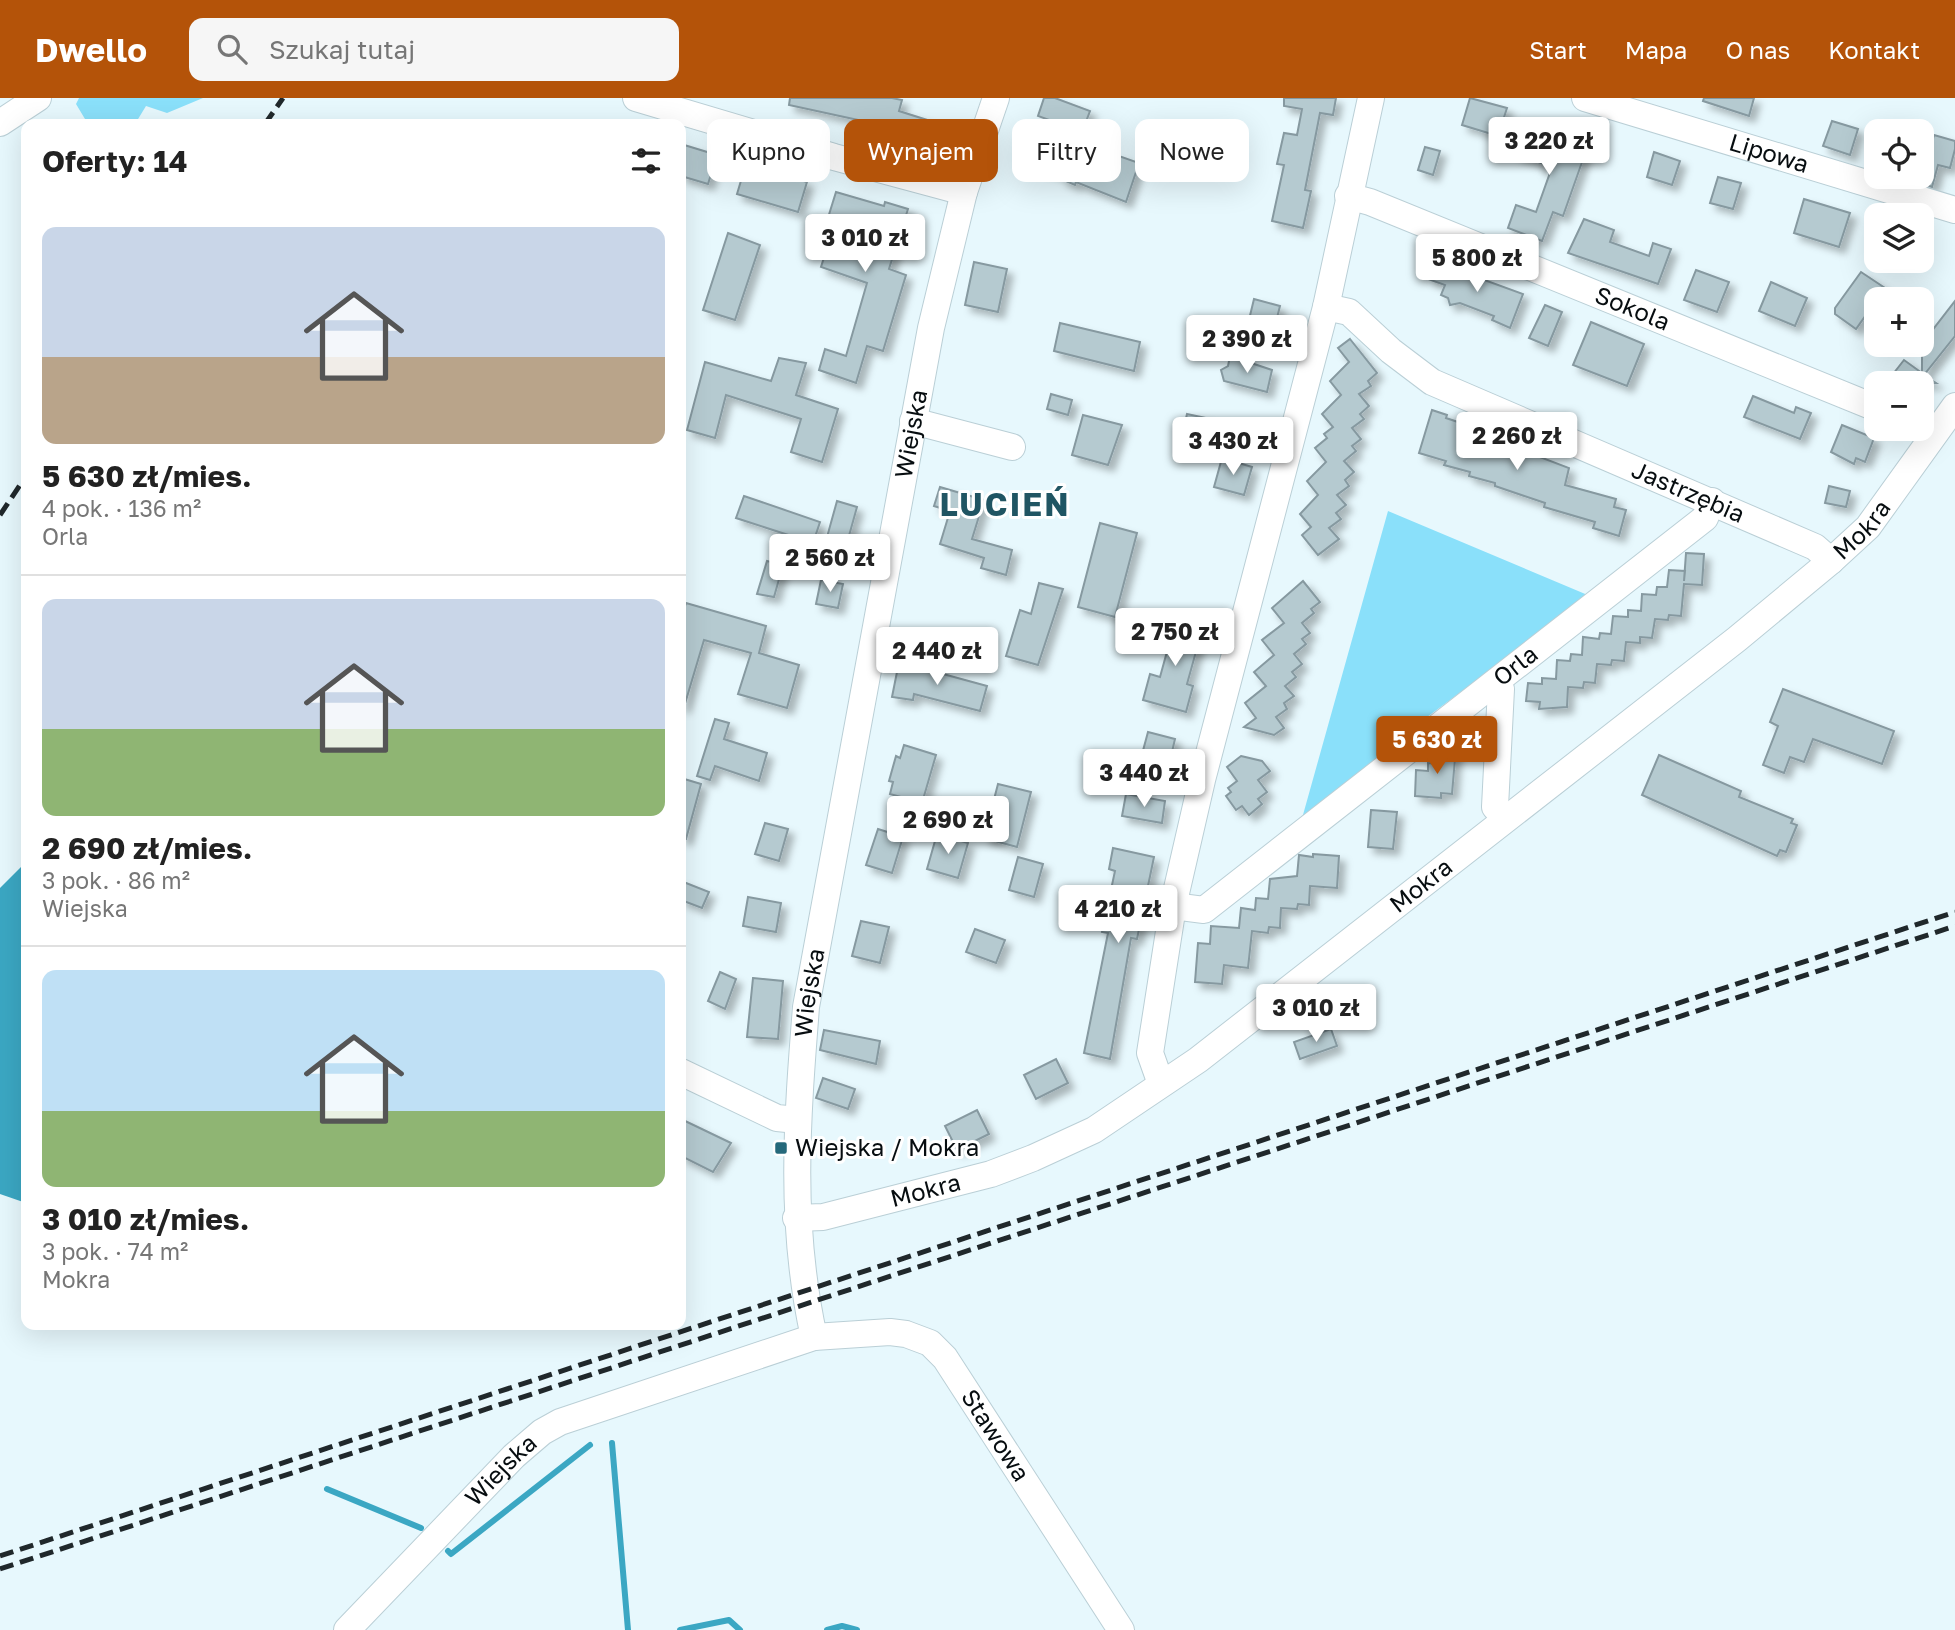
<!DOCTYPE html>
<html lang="pl">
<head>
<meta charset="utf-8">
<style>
	body { margin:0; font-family:"Golos Text",sans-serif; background:#f6f6f6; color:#222; height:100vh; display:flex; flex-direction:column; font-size:26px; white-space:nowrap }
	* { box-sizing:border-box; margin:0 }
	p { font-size:23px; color:#767676 }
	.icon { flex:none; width:38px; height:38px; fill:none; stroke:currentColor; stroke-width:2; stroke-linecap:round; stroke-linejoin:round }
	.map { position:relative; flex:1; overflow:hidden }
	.drawer { position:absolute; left:21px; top:21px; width:665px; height:1211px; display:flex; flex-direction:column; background:#fff; border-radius:14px; box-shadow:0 7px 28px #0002 }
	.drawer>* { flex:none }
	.hud { position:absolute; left:707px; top:21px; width:665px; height:63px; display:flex; gap:14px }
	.tools { position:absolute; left:1864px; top:21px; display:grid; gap:14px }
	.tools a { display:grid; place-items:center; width:70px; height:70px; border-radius:14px; background:#fff; box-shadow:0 7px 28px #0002; font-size:35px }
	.price { position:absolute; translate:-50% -60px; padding:0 16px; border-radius:7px; background:#fff; color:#222; font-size:23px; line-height:46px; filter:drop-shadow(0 2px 4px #0008) }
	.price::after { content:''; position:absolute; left:50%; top:42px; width:21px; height:16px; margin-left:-10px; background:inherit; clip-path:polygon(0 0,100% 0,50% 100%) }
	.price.selected { background:#b45309; color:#fff }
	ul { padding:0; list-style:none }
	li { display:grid; align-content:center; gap:14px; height:371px; padding:0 21px }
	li+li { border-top:2px solid #e0e0e0 }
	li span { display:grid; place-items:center; height:217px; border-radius:14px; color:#555 }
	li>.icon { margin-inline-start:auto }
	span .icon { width:126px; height:126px; fill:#fffc; stroke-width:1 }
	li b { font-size:30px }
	h2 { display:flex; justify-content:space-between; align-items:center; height:84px; padding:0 21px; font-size:30px }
	.tag { padding:0 24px; border-radius:14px; background:#fff; box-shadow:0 7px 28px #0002; font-size:24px; line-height:63px }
	.tag.selected { background:#b45309; color:#fff }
	header { display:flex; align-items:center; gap:42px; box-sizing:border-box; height:98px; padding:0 35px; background:#b45309; color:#fff }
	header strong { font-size:33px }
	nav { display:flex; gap:38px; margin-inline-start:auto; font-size:24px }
	.search { width:490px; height:63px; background:#f6f6f6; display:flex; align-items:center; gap:18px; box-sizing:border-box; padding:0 24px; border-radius:14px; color:#767676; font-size:26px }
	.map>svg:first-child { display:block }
</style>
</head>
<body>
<header>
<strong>Dwello</strong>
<div class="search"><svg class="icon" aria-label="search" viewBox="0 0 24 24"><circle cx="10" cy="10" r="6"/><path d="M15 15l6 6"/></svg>Szukaj tutaj</div>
<nav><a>Start</a><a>Mapa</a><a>O nas</a><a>Kontakt</a></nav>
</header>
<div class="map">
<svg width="1955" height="1532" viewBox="0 0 1955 1532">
	<defs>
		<filter id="shadow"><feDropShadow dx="6" dy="6" stdDeviation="3.5" flood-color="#0004"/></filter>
	</defs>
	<rect width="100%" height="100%" fill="#e7f8fd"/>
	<g fill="#8ae0fa">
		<path d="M79,0H203L167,15L146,8L135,26H88L76,6Z"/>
		<path d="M1388,413L1590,498L1384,651L1381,661L1301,724Z"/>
	</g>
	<path fill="#3ba7c3" d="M26,764V1105L0,1096V790Z"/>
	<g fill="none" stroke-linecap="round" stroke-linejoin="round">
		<g stroke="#3ba7c3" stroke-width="6">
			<path d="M612,1345L628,1532"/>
			<path d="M327,1391L421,1430"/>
			<path d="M448,1453L451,1456L590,1347"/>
			<path d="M680,1532L729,1522L740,1532"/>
			<path d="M827,1532L842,1528L857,1532"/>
		</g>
	</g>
	<g fill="#b5cad0" stroke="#8699a0" stroke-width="2" filter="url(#shadow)">
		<path d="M790,0H892L902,2L899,13L943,27L937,45L895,30L789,7Z"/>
		<path d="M1044,0H1055L1090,13L1082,34L1038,18Z"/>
		<path d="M1284,0H1336L1333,17L1320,15L1305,92L1311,93L1303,130L1272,123L1284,67L1277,66L1284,35L1297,37L1302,11L1284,8Z"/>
		<path d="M1470,0L1507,10L1498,38L1462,27Z"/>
		<path d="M1704,0H1754L1749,18L1703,3Z"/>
		<path d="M1832,23L1858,31L1850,57L1823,48Z"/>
		<path d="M1564,25L1580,30L1575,46L1587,50L1563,118L1553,114L1542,143L1508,130L1516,107L1536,114L1552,69L1515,56L1523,30L1559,42Z"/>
		<path d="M1934,37L1955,43V51L1950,70L1938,67L1932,89L1922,85V49L1930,52Z"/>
		<path d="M1028,44L1112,81L1119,58L1139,65L1126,104L1076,84L1075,87L1061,81L1063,77L1022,63Z"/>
		<path d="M681,46L717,57L708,86L681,78Z"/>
		<path d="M1425,49L1440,53L1433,77L1418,72Z"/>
		<path d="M1654,54L1680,63L1672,87L1647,79Z"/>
		<path d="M746,66L807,84L798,114L737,96Z"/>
		<path d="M1718,79L1741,85L1733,111L1710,105Z"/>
		<path d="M836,94L884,108L885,104L908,111L889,171L906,177L883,253L867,248L856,285L819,272L825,251L846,258L867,185L821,169L835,125L827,123Z"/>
		<path d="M1804,101L1850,115L1839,149L1794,135Z"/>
		<path d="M1584,121L1614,132L1610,144L1649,158L1653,145L1671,151L1658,186L1568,155Z"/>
		<path d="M728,135L760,147L735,222L703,212Z"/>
		<path d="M974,164L1007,171L998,214L965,207Z"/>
		<path d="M1435,164L1523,196L1510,230L1492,222L1494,218L1460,205L1450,207L1448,200L1441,197L1445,187L1428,181Z"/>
		<path d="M1696,172L1729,184L1717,214L1684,202Z"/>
		<path d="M1861,174L1885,190L1856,231L1835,216V210Z"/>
		<path d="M1771,184L1807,200L1795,228L1759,213Z"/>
		<path d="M1254,201L1280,208L1273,236L1247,230Z"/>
		<path d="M1955,203V238L1924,277L1936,285H1886L1904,262L1922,275V221L1934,230Z"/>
		<path d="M1545,207L1562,214L1548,248L1529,240Z"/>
		<path d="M1591,224L1644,246L1627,288L1573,267Z"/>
		<path d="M1060,225L1140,244L1134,273L1054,253Z"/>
		<path d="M1350,241L1377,275L1368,283L1371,288L1359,296L1369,308L1360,316L1364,321L1352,330L1361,341L1352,348L1356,353L1344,363L1354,374L1345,382L1349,388L1337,397L1346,407L1336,415L1341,421L1329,430L1339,441L1318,457L1302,437L1311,429L1300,416L1318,397L1307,383L1326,364L1315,350L1327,340L1324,336L1333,329L1322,316L1341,297L1330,283L1349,264L1338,250Z"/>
		<path d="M1230,258L1272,272L1267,294L1224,283L1221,272L1228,268Z"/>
		<path d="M779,260L806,265L796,297L838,311L822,364L791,354L801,321L726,297L715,340L687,332L705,264L771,283Z"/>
		<path d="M1051,296L1072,302L1068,317L1047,311Z"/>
		<path d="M1753,298L1794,315L1796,309L1811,315L1800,341L1744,319Z"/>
		<path d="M1432,312L1447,317L1446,320L1470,328L1469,332L1569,370L1565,387L1616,401L1614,409L1626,412L1619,438L1593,430L1595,424L1544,409L1545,405L1495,388V385L1469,378L1470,374L1444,367L1446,363L1419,355Z"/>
		<path d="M1187,316L1206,320L1199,346L1181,342Z"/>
		<path d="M1083,317L1122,327L1108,367L1072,357Z"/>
		<path d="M1842,327L1874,340L1865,364L1856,360L1854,366L1831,354Z"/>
		<path d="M1222,360L1252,369L1244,397L1214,389Z"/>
		<path d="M1829,388L1850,393L1846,409L1825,405Z"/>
		<path d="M940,389L984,402L972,441L1012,452L1006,477L981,470L984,460L940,446L950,413L934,408Z"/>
		<path d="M744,398L820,424L813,445L736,420Z"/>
		<path d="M837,403L857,409L847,445L827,439Z"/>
		<path d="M1100,425L1137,435L1115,519L1078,509Z"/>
		<path d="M1686,455L1704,456L1702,487L1684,486L1681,518L1669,517L1668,522L1655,521L1652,540L1640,539V545L1626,544L1624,563L1612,562L1611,567L1597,566L1595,585L1584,584L1583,590L1568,589L1567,609L1539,611L1540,604L1526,603L1528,585L1542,586V580L1556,581L1557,562L1570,563L1571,556L1582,557L1583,539L1599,541L1600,535L1611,536L1613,518L1628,519V512L1641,513L1642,496L1656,497L1657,489H1667L1669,472L1685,473L1684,483Z"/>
		<path d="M767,463L783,467L774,499L757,496Z"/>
		<path d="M821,482L843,486L838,510L816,506Z"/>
		<path d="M1303,483L1320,504L1311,511L1314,515L1302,525L1310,535L1302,541L1306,546L1294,556L1302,566L1292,574L1296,579L1285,588L1294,598L1284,605L1287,611L1276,619L1284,630L1274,637L1244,629L1256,620L1245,605L1266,588L1254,574L1274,557L1262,542L1284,525L1272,510Z"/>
		<path d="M1039,485L1063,491L1038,567L1006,558L1020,512L1031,516Z"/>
		<path d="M686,505L766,528L759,555L799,567L787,610L738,596L751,555L704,542L684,609L681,608V521Z"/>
		<path d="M1164,521L1202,532L1187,586L1193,588L1186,614L1143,602L1150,576L1160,579L1171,539L1160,536Z"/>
		<path d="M899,564L987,588L980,613L914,596L913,602L892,599Z"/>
		<path d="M1783,591L1894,633L1882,666L1813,641L1804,664L1790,659L1784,675L1763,667L1778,628L1770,624Z"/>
		<path d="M715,621L729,625L724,641L767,655L759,683L715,668L710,682L697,678Z"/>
		<path d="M1148,634L1175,641L1169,667L1141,660Z"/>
		<path d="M904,647L936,657L922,705L890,696L893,684L889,683L896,658L900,660Z"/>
		<path d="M1441,648L1456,649L1452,696L1441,695V700L1415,698L1416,672L1428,673V665L1439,666Z"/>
		<path d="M1659,657L1741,693L1739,699L1793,721L1791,725L1797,727L1786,754L1780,752L1777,758L1642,697Z"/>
		<path d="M1241,658L1262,663L1270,673L1258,682L1267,694L1258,701L1262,706L1249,717L1242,708L1236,712L1226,698L1231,694L1228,690L1237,683L1227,669Z"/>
		<path d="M681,680L701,686L686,741L681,740Z"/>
		<path d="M998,686L1031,694L1017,749L984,740Z"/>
		<path d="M1126,696L1165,703L1162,725L1122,718Z"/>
		<path d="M1371,712L1397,714L1393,751L1368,749Z"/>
		<path d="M765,725L788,731L779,763L755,756Z"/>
		<path d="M878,731L903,739L892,775L866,767Z"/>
		<path d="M937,736L968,745L958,780L927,771Z"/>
		<path d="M1113,750L1154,759L1137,841L1131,840L1110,961L1084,955L1108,835L1102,834L1115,773L1109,771Z"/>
		<path d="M1313,756L1339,758L1337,790L1310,788L1309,807L1298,806L1297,811L1281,810L1280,830L1269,829L1268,835L1252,833L1248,870L1224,867L1222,886L1195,884L1198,845L1210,846L1211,828L1239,830L1241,810L1255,812L1256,800L1268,801L1270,781L1297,778L1299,757L1313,759Z"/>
		<path d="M1018,759L1043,766L1034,799L1009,792Z"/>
		<path d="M681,783L709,794L702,810L681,802Z"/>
		<path d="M748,799L781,805L776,834L743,828Z"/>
		<path d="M861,823L889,829L880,865L852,858Z"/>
		<path d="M975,831L1005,842L996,865L966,854Z"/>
		<path d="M720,874L736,881L725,911L708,903Z"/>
		<path d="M753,880L783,883L778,941L747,939Z"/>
		<path d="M1331,931L1337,948L1300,961L1294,944Z"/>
		<path d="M824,932L880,943L876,966L820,952Z"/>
		<path d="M1056,961L1068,985L1036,1001L1024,977Z"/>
		<path d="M823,980L855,991L848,1011L816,1000Z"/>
		<path d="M977,1012L989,1036L957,1052L945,1028Z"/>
		<path d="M681,1021L731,1045L713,1074L681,1058Z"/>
	</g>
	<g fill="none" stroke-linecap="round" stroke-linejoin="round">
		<g stroke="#bacfd6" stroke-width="28">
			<g id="minor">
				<path d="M636,0L834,59L964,94"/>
				<path id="s1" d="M1585,0L1955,112"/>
				<path d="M0,25L38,0"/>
				<path id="s2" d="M1348,98L1370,104L1876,310"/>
				<path id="s3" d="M1326,209L1349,214L1391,253L1432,284L1815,449L1831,463"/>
				<path d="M913,323L1012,349"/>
				<path d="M1498,584L1501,591L1495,709L1505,720"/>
				<path id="s4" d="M1173,808L1204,812L1705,420L1712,403"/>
				<path d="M681,974L777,1020L797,1022"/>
				<path d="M1161,986L1150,955L1173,808L1202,682L1326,209L1371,0"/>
				<path id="s5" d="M796,1120L823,1119L991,1076L1033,1060L1094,1032L1198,962L1737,541L1831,463L1868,429L1955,308"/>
				<path id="s6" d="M814,1239C789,1126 797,1023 806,909L931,230L964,94L996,0"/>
				<path id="s7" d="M347,1532L514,1358L542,1334L560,1324L814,1239L890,1234L906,1236L930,1245L945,1260L1121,1532"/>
			</g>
		</g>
		<use href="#minor" stroke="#fff" stroke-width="26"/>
		<g stroke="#20282b" stroke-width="5" stroke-dasharray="14 7" stroke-linecap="butt">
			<path d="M265,26L283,0"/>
			<path d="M0,417L26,378"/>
			<path d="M0,1458L1955,814"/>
			<path d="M0,1471L1955,828"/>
		</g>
	</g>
	<rect fill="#26697b" stroke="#fff" stroke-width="2.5" x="774" y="1043" width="14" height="14" rx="3.5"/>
	<g text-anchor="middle" stroke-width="6" stroke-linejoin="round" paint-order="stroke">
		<g font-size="24" fill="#070d10" stroke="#fff">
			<text dy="8" stroke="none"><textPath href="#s1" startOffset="192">Lipowa</textPath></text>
			<text dy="8" stroke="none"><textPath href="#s2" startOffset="306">Sokola</textPath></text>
			<text dy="8" stroke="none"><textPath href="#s6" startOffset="914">Wiejska</textPath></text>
			<text dy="8" stroke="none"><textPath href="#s3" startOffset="411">Jastrzębia</textPath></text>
			<text dy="8" stroke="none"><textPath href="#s5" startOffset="1288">Mokra</textPath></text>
			<text dy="8" stroke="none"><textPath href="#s4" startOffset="427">Orla</textPath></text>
			<text dy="8" stroke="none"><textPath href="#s5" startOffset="721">Mokra</textPath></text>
			<text dy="8" stroke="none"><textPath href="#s6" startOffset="346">Wiejska</textPath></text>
			<text dy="8" stroke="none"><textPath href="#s5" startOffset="133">Mokra</textPath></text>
			<text dy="8" stroke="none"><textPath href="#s7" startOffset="798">Stawowa</textPath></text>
			<text dy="8" stroke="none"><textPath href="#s7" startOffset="222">Wiejska</textPath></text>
		</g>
		<g font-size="24" fill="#070d10" stroke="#fff" text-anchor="start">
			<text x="795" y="1058">Wiejska / Mokra</text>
		</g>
		<g font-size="32" font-weight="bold" letter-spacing="2" fill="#205563" stroke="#fff">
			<text x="1005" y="418">LUCIEŃ</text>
		</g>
	</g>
</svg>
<div class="tools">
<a><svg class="icon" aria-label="locate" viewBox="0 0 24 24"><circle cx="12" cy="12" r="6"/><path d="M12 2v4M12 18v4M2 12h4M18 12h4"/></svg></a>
<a><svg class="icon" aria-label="layers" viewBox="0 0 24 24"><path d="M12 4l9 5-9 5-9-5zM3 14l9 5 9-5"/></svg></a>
<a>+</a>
<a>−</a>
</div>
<b class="price" style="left:1549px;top:79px">3 220 zł</b>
<b class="price" style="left:865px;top:176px">3 010 zł</b>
<b class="price" style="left:1477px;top:196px">5 800 zł</b>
<b class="price" style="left:1247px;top:277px">2 390 zł</b>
<b class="price" style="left:1517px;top:374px">2 260 zł</b>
<b class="price" style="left:1233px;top:379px">3 430 zł</b>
<b class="price" style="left:830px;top:496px">2 560 zł</b>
<b class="price" style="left:1175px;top:570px">2 750 zł</b>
<b class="price" style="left:937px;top:589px">2 440 zł</b>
<b class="price selected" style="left:1437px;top:678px">5 630 zł</b>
<b class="price" style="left:1144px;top:711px">3 440 zł</b>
<b class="price" style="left:948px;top:758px">2 690 zł</b>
<b class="price" style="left:1118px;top:847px">4 210 zł</b>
<b class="price" style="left:1316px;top:946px">3 010 zł</b>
<div class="hud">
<a class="tag">Kupno</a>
<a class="tag selected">Wynajem</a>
<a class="tag">Filtry</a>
<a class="tag">Nowe</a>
</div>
<section class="drawer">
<h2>Oferty: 14<svg class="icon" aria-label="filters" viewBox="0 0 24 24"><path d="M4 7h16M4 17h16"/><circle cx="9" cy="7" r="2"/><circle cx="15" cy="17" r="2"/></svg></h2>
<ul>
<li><span style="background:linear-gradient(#c9d6e8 60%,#b9a48a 0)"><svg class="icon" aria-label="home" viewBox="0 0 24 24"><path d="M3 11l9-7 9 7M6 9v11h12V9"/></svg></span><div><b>5 630 zł/mies.</b><p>4 pok. · 136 m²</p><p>Orla</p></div></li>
<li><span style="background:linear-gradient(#c9d6e8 60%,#8fb573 0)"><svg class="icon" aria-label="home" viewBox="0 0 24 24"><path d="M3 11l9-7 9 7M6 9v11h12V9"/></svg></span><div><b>2 690 zł/mies.</b><p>3 pok. · 86 m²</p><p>Wiejska</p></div></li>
<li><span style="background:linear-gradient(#bfe0f5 65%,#8fb573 0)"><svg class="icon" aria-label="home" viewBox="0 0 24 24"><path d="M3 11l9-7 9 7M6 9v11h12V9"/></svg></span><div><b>3 010 zł/mies.</b><p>3 pok. · 74 m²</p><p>Mokra</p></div></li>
</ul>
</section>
</div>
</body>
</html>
